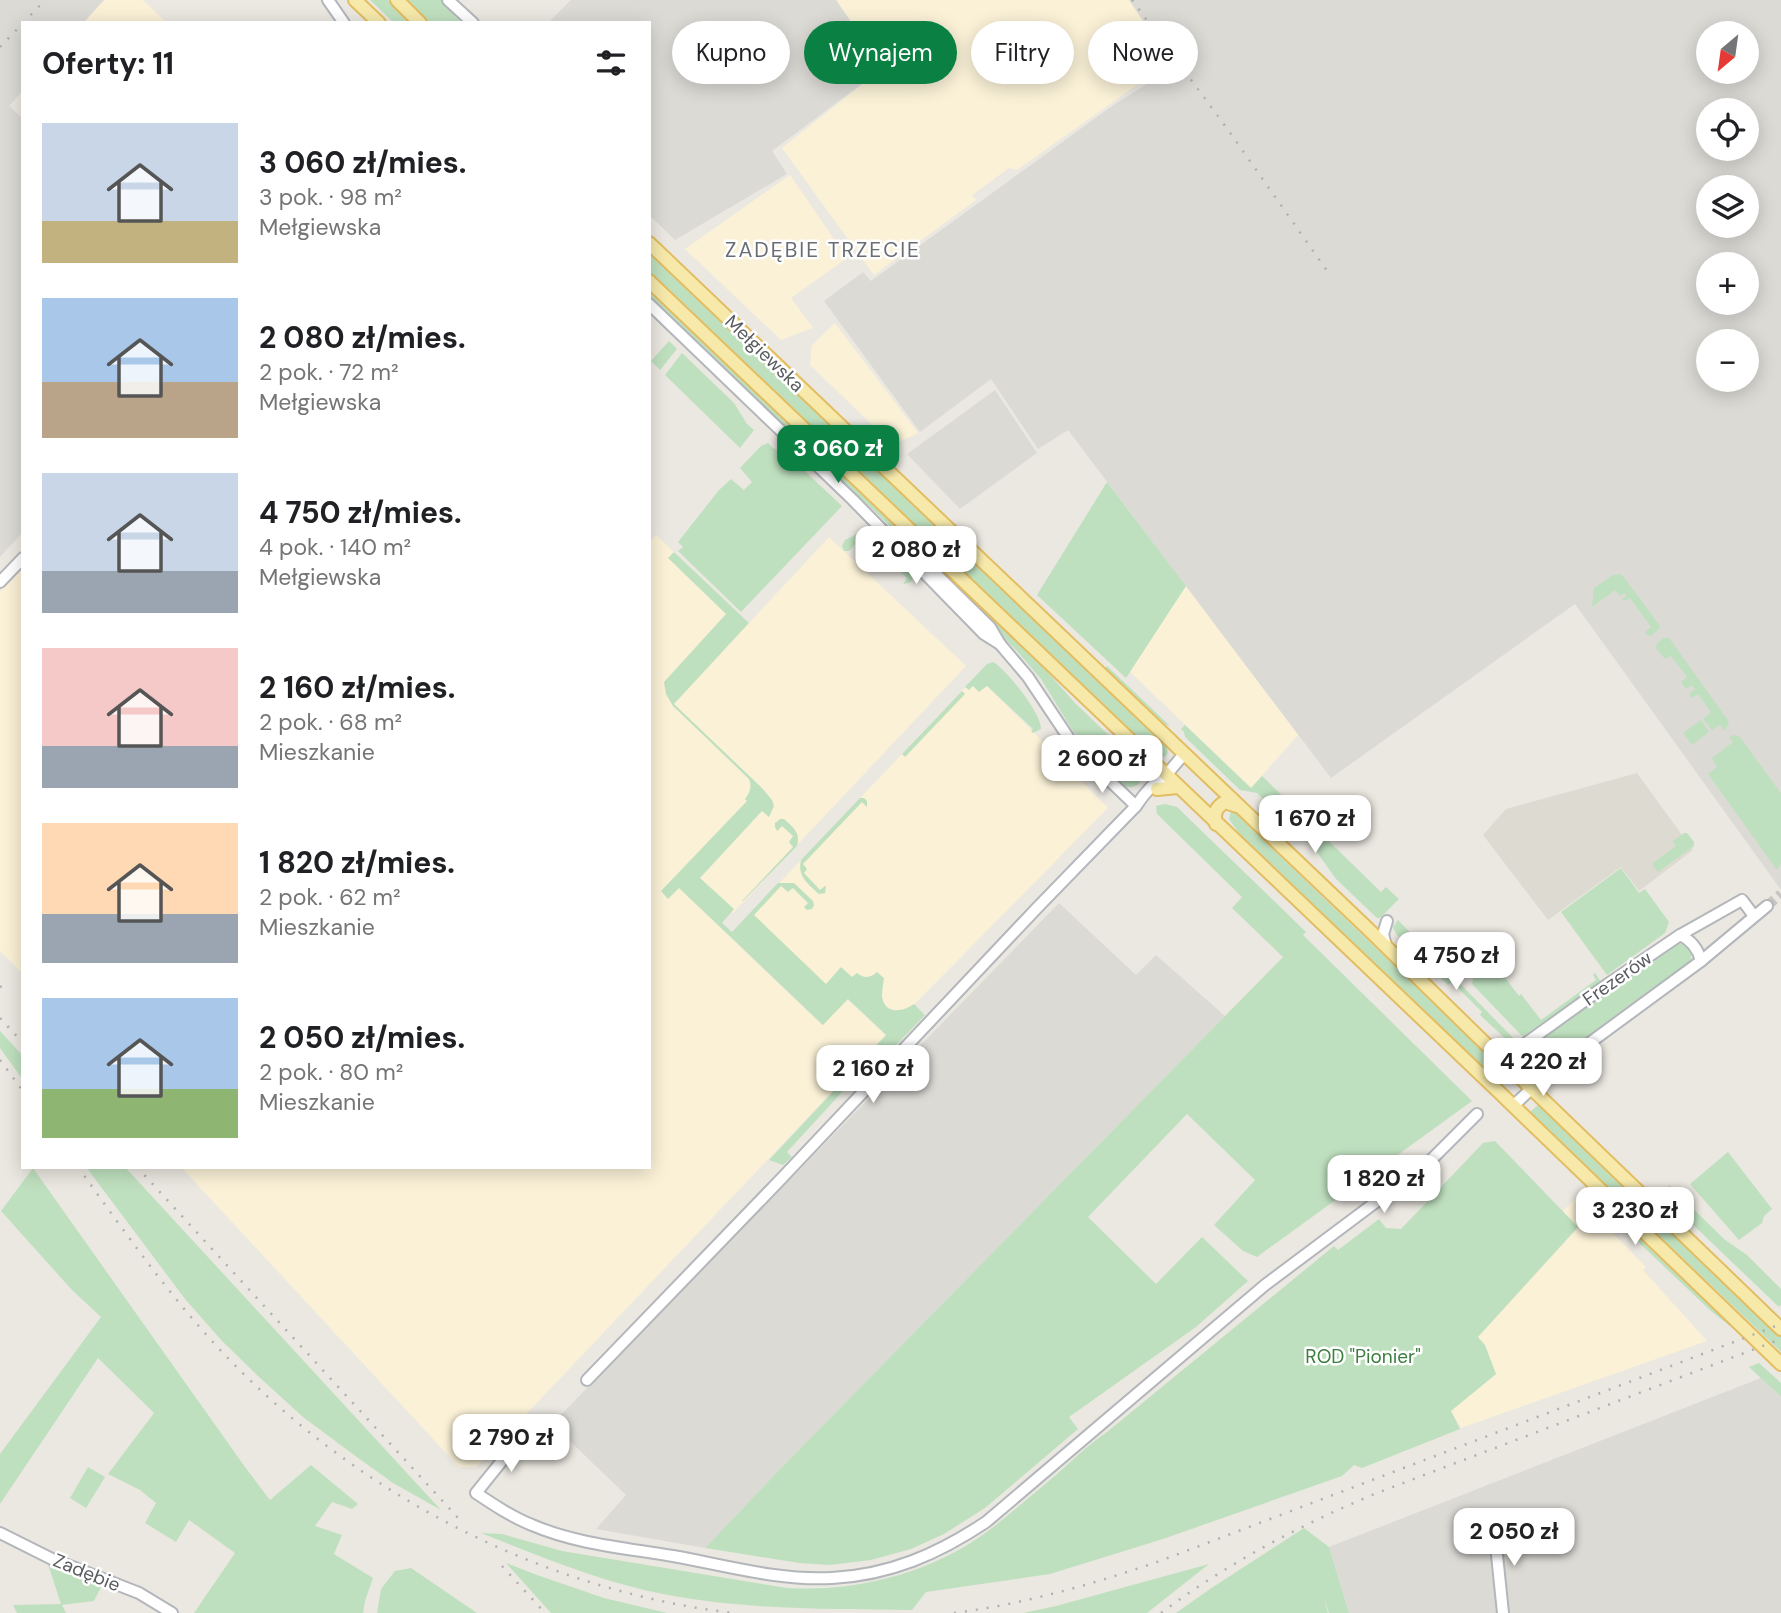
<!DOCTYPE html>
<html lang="pl">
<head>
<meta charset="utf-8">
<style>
	body { margin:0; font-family:"DM Sans",sans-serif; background:#f6f6f6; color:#202124; height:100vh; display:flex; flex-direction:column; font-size:26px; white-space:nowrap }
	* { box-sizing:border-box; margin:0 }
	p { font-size:23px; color:#757577 }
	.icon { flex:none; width:38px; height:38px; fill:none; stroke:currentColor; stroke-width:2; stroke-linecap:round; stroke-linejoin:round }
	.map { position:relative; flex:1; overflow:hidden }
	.sheet { position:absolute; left:21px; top:21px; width:630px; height:1148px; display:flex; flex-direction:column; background:#fff; border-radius:0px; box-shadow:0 4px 18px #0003 }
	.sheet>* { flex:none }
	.banner { position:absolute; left:672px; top:21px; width:665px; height:63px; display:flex; gap:14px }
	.needle { width:46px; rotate:209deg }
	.tools { position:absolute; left:1696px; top:21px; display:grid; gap:14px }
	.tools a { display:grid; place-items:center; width:63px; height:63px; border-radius:50%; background:#fff; box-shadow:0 4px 18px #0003; font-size:35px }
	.price { position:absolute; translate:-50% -60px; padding:0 16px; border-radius:14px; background:#fff; color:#222; font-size:23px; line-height:46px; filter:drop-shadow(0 2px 4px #0008) }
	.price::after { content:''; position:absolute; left:50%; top:42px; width:21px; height:16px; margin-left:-10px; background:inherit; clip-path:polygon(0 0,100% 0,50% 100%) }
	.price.selected { background:#0b8043; color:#fff }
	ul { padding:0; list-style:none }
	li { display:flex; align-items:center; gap:21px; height:175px; padding:0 21px }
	li span { display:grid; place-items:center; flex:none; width:196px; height:140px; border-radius:0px; color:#555 }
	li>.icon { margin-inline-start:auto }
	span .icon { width:84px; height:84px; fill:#fffc; stroke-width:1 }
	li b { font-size:30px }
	h2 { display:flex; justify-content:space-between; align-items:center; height:84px; padding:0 21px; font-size:30px }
	.chip { padding:0 24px; border-radius:32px; background:#fff; box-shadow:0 4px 18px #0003; font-size:24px; line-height:63px }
	.chip.selected { background:#0b8043; color:#fff }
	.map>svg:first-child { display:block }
</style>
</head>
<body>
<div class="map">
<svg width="1781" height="1613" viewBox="0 0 1781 1613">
	<rect width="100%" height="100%" fill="#ebe8e1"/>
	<g fill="#faf1d7">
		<path d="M104,0H143L167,23H83Z"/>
		<path d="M836,0H1135L1149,18L1141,24L1150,34V43L1136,54L1151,75L1017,170L1009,168L972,195L976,200L874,275L782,148L883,68Z"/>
		<path d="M790,175L847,258L791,298L813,328L781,340L685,249Z"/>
		<path d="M835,323L918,433L893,445L810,365L812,345Z"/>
		<path d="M656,535L749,623L829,537L966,666L733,913L692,874L679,888L822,1025L847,999L886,1035L476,1467H459L181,1167H649V542Z"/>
		<path d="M23,569V974L0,951V592Z"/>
		<path d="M1186,586L1298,735L1251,788L1129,671Z"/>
		<path d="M977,675L1108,808L889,1030L836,980L826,990L748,916Z"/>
		<path d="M1577,1197L1646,1267L1643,1270L1707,1341L1461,1428L1451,1411L1496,1374L1477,1337L1578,1228L1563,1211Z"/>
	</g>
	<g fill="#dcdad5" fill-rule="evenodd">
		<path d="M0,0H104L83,23H23V90L9,106L23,119V532L0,557Z"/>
		<path d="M571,0H836L883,68L772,151L787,174L675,240L649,215V23H548Z"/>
		<path d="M1129,0H1781V890L1575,604L1331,778L1068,430L1038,449L991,379L920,432L824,301L863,272L871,281L1112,106L1174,67ZM1708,33H1746V72H1708ZM1708,110H1746V149H1708ZM1708,187H1746V226H1708ZM1708,264H1746V303H1708ZM1708,341H1746V380H1708Z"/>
		<path d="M995,390L1037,453L960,509L907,454Z"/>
		<path d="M1059,903L1136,975L1156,955L1225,1016L783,1466L705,1548L596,1529L626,1495L552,1424Z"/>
		<path d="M1761,1378L1781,1397V1613H1349L1329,1547Z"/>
	</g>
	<path fill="#dddad2" d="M1637,773L1693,850L1639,891L1621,867L1548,920L1483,835L1506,809Z"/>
	<g fill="#bfe0bf">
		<path d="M370,0H388L412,23H394Z"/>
		<path d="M405,0H442L449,7L448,9L462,23H429Z"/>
		<path d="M649,250L1165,743L1168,752L1166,756L1158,758L1154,756L649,273Z"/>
		<path d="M649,288L1029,651L1075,703L1141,766C1145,779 1140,789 1125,787L1091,755L1071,728L1041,679L1016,650L891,527L649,297Z"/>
		<path d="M669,341L677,349L660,370L651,361Z"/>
		<path d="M682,353L734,403L747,424L754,430L740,448L665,375Z"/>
		<path d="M768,443L773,448L791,458L842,506L741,612L678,551L683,547L678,542L719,490L731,479L744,490L752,482L740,468L761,446Z"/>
		<path d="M1107,482L1186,586L1126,678L1037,595Z"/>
		<path d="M865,530L915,577L909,583L903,584L907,578L862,537L849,551H844L842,546L845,540Z"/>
		<path d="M674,552L749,623L674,704L763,789L772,800L774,806L769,817L762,811L700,878L734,909L722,923L732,932L778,883H794L813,901L814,905L812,909L807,910L804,907L808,903L793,888L788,892L781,886L754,915L826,984L841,967L852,977L857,973C864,979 870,978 877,972L884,978C883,984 882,991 882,996C884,1015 903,1012 914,1004L925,1015L876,1066L865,1070L856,1077L787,1152L792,1157L783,1165L769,1160L886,1035L848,999L823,1025L679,888L668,899L661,891L747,801L745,799C750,793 753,784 748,778L673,706L666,694L664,682L726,614L668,558Z"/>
		<path d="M1619,574L1623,576L1660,626L1658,630L1650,636L1647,635L1645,632L1651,627L1630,598L1624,601L1622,599L1627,595L1624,593L1620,596L1615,590L1592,607L1594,588L1613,575Z"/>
		<path d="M1664,638H1669L1729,722L1725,731L1720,725L1712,730L1703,719L1711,712L1698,694L1692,698L1689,694L1695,689L1692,685L1686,689L1681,682L1687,677L1671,656L1665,659L1656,648L1657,643Z"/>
		<path d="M993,662C1007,670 1042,714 1041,729L1033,733L1031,731L1033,729L987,686L979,692L973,686L969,690L965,687L987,664Z"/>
		<path d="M1107,666L1170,726L1163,724L1105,669Z"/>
		<path d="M962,691L965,694L905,757L902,754Z"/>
		<path d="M1701,720L1709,732L1692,745L1683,733Z"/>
		<path d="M1185,725L1251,788L1262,776L1381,892L1386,887L1399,899L1380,918H1377L1336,879L1314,848L1257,793L1240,790L1185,737L1184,732L1181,729Z"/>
		<path d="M1734,735L1740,737L1781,793V863L1777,870L1708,774L1717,767L1712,758L1733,742L1729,737Z"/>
		<path d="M860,798H864L867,801V807L862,802L803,864L807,869L804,873L820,890L825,886L826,887L825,893L819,894C808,884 797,876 801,860Z"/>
		<path d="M1165,804L1177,807L1306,932L1303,935L1472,1101L1257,1257L1243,1251L1214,1225L1255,1180L1187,1114L1088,1217L1156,1284L1202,1237L1248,1281L1196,1327L1069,1417L1078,1429L985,1508L944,1534L911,1549L871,1560L830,1565L799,1563L705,1548L783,1466L1283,957L1232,908L1242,897L1157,814L1156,806Z"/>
		<path d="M1231,811L1235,813L1495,1062L1489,1073L1241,836L1229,819Z"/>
		<path d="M780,819H784C793,827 801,833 797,846L743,901H742L793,847L789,842L793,836L782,826L777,831L775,827V823Z"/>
		<path d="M1684,833H1687L1694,842V846L1658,872L1652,864L1676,846L1673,841Z"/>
		<path d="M1621,868L1639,893L1645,889L1669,922L1665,933L1607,975L1561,912Z"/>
		<path d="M1398,920L1517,1042L1508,1041L1480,1015L1482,1012L1452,982L1448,985L1396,934L1393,927Z"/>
		<path d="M1482,937L1494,955L1468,973L1459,971L1449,960L1450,957L1455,961Z"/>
		<path d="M1677,943L1685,945L1691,952V960L1688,964L1545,1069L1523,1053L1670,946Z"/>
		<path d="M1496,960L1505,972L1503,975L1519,996L1521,994L1541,1020L1596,980L1593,975L1595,973L1601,982L1523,1037L1472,984L1473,978Z"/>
		<path d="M0,1031L23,1056V1080L0,1048Z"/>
		<path d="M1539,1104L1781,1336V1352L1530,1112Z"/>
		<path d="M1495,1141L1578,1227L1478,1337L1485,1345L1496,1374L1451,1411L1460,1429L1362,1468L1354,1465L1342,1476L1163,1539L1050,1574L926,1592L912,1610C830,1609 749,1610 668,1595C603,1583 541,1557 481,1533L502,1534L562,1551L787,1588C855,1592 928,1574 984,1534C1007,1517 1028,1498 1050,1480C1069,1464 1086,1446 1107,1432L1334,1246L1338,1250L1379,1219L1386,1228L1401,1229L1483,1143Z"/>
		<path d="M1728,1152L1772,1209L1764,1216L1762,1223L1739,1240L1690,1184Z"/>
		<path d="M86,1167H125L441,1510L393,1483L354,1455L303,1417L258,1376L222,1341L185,1299Z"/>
		<path d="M33,1168L245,1467L270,1500L311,1465L358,1504L352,1509L332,1502L315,1526L342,1535L334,1554L373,1578L365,1601L363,1613H194L235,1553L189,1520L176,1542L145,1523L156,1503L140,1490L108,1474L154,1413L98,1358L0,1504V1454L101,1317L72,1290L1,1211Z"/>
		<path d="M1669,1185L1724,1239L1747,1255L1781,1289V1305L1779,1307L1666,1199Z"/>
		<path d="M1634,1233L1730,1325V1326L1712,1312L1632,1236Z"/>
		<path d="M1759,1363L1781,1383V1397L1749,1367Z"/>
		<path d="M88,1467L105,1477L86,1508L70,1498Z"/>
		<path d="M1304,1528L1329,1547L1349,1613H1329L1324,1598L1328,1613H1176L1210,1589Z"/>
		<path d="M506,1563L537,1575L604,1598L667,1613H551Z"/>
		<path d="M48,1564L101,1587L94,1601L62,1605L66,1613H17L13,1605L61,1604Z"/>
		<path d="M1209,1564L1147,1613H1023L1056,1606Z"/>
		<path d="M411,1568L477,1613H377L381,1589L395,1571Z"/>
	</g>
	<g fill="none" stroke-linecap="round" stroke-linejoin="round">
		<path stroke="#c6c5c1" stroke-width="10" stroke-dasharray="10 5" stroke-linecap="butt" d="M1767,906L1781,894"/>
		<g stroke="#b3b6ba" stroke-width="14">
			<g id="minor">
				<path d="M328,0L344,23"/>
				<path d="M448,0L473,23"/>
				<path d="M649,304L853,500L984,634L1000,644"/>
				<path d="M933,571L990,627L1000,644L1028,677L1070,740L1089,761L1136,806"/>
				<path d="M0,582L23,558"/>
				<path d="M1162,780L1184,754"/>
				<path d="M1680,935C1691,940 1698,949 1701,961"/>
				<path d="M1386,946L1383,934L1387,921"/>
				<path d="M1490,1084L1503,1061L1515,1051L1608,984L1680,935L1742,900L1754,916"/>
				<path d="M1513,1106L1546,1075L1701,961L1767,906"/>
				<path d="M587,1380L781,1179L1036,909L1136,806C1144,794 1153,783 1165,775"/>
				<path d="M522,1436L476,1493C494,1505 512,1517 532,1525C576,1544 626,1548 673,1556C724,1565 779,1581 832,1578C890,1575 938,1554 986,1522L1265,1285L1428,1163L1477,1114"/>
				<path d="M1494,1526L1503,1613"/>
				<path d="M0,1533L52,1559L139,1593L172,1613"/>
			</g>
		</g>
		<g stroke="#e3bd62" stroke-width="16">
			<g id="major">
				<path d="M355,0L379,23"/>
				<path d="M397,0L420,23"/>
				<path d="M649,243L1366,927L1503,1061L1781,1329"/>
				<path d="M649,281L1499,1092L1781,1364"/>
				<path d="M1157,789L1178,787"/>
				<path d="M1216,824C1213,814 1216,807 1225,802L1237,806"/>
			</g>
		</g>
		<use href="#minor" stroke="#fff" stroke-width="10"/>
		<use href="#major" stroke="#f6e9aa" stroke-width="12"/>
		<g stroke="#afb0b0" stroke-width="2.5" stroke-dasharray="2 9" stroke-linecap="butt">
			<path d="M1132,0L1226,127L1330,275"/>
			<path d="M23,23L45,0"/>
			<path d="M0,47L23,23"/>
			<path d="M0,986L5,991"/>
			<path d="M0,1018L23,1043"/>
			<path d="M0,1060L23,1091"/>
			<path d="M78,1167C124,1231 170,1297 224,1354C357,1494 541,1590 733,1613"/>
			<path d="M137,1167L459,1519"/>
			<path d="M502,1566L545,1613"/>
			<path d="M954,1613C1025,1604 1093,1584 1160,1561L1781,1324"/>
			<path d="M1161,1613C1228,1563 1300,1525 1377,1493L1781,1339"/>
		</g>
	</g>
	<g text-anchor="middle" stroke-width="5" stroke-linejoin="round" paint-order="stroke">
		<g font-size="19" fill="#595c60" stroke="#fff">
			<text transform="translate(765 353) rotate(44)" y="7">Mełgiewska</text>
			<text transform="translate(1617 978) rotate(-35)" y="7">Frezerów</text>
			<text transform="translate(87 1572) rotate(22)" y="7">Zadębie</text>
		</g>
		<g font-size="19" fill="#3b7d3e" stroke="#fff">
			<text x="1363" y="1363">ROD "Pionier"</text>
		</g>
		<g font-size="21" letter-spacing="2" fill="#6a6e72" stroke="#fff">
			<text x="823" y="257">ZADĘBIE TRZECIE</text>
		</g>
	</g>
</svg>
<div class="tools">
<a><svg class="needle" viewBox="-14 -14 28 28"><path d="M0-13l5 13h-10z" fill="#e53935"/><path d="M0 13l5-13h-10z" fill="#757577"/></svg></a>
<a><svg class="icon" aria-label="locate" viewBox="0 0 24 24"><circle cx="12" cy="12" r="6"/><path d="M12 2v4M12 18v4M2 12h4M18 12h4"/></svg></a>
<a><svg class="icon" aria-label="layers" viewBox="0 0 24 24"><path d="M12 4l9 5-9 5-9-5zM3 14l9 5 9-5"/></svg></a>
<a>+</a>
<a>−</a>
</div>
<b class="price selected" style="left:838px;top:485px">3 060 zł</b>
<b class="price" style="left:916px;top:586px">2 080 zł</b>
<b class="price" style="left:1102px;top:795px">2 600 zł</b>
<b class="price" style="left:1315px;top:855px">1 670 zł</b>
<b class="price" style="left:1456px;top:992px">4 750 zł</b>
<b class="price" style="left:1543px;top:1098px">4 220 zł</b>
<b class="price" style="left:873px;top:1105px">2 160 zł</b>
<b class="price" style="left:1384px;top:1215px">1 820 zł</b>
<b class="price" style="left:1635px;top:1247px">3 230 zł</b>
<b class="price" style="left:511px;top:1474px">2 790 zł</b>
<b class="price" style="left:1514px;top:1568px">2 050 zł</b>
<div class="banner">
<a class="chip">Kupno</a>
<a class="chip selected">Wynajem</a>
<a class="chip">Filtry</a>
<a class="chip">Nowe</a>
</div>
<section class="sheet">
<h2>Oferty: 11<svg class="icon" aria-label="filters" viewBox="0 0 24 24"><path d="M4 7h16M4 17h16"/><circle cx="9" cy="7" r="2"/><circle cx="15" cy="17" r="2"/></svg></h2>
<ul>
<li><span style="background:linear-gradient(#c9d6e8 70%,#c2b280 0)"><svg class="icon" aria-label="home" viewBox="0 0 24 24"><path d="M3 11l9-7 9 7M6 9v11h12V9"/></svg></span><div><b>3 060 zł/mies.</b><p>3 pok. · 98 m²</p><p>Mełgiewska</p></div></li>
<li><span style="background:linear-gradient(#a9c7e8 60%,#b9a48a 0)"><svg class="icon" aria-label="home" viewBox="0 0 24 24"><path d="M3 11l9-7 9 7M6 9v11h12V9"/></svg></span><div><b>2 080 zł/mies.</b><p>2 pok. · 72 m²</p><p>Mełgiewska</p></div></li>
<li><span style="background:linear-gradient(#c9d6e8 70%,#9aa5b1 0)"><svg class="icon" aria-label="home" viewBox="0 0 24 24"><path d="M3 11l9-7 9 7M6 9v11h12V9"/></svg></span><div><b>4 750 zł/mies.</b><p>4 pok. · 140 m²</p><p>Mełgiewska</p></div></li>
<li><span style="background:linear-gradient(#f6c9c9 70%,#9aa5b1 0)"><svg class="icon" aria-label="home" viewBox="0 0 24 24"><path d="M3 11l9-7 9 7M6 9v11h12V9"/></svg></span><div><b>2 160 zł/mies.</b><p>2 pok. · 68 m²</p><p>Mieszkanie</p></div></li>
<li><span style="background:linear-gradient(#ffd9b3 65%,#9aa5b1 0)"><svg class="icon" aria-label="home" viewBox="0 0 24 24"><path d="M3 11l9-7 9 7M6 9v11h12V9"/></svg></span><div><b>1 820 zł/mies.</b><p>2 pok. · 62 m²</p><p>Mieszkanie</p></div></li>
<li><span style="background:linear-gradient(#a9c7e8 65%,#8fb573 0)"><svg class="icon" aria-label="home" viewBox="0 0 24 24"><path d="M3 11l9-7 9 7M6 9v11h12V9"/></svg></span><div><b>2 050 zł/mies.</b><p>2 pok. · 80 m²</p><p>Mieszkanie</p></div></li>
</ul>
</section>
</div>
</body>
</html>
